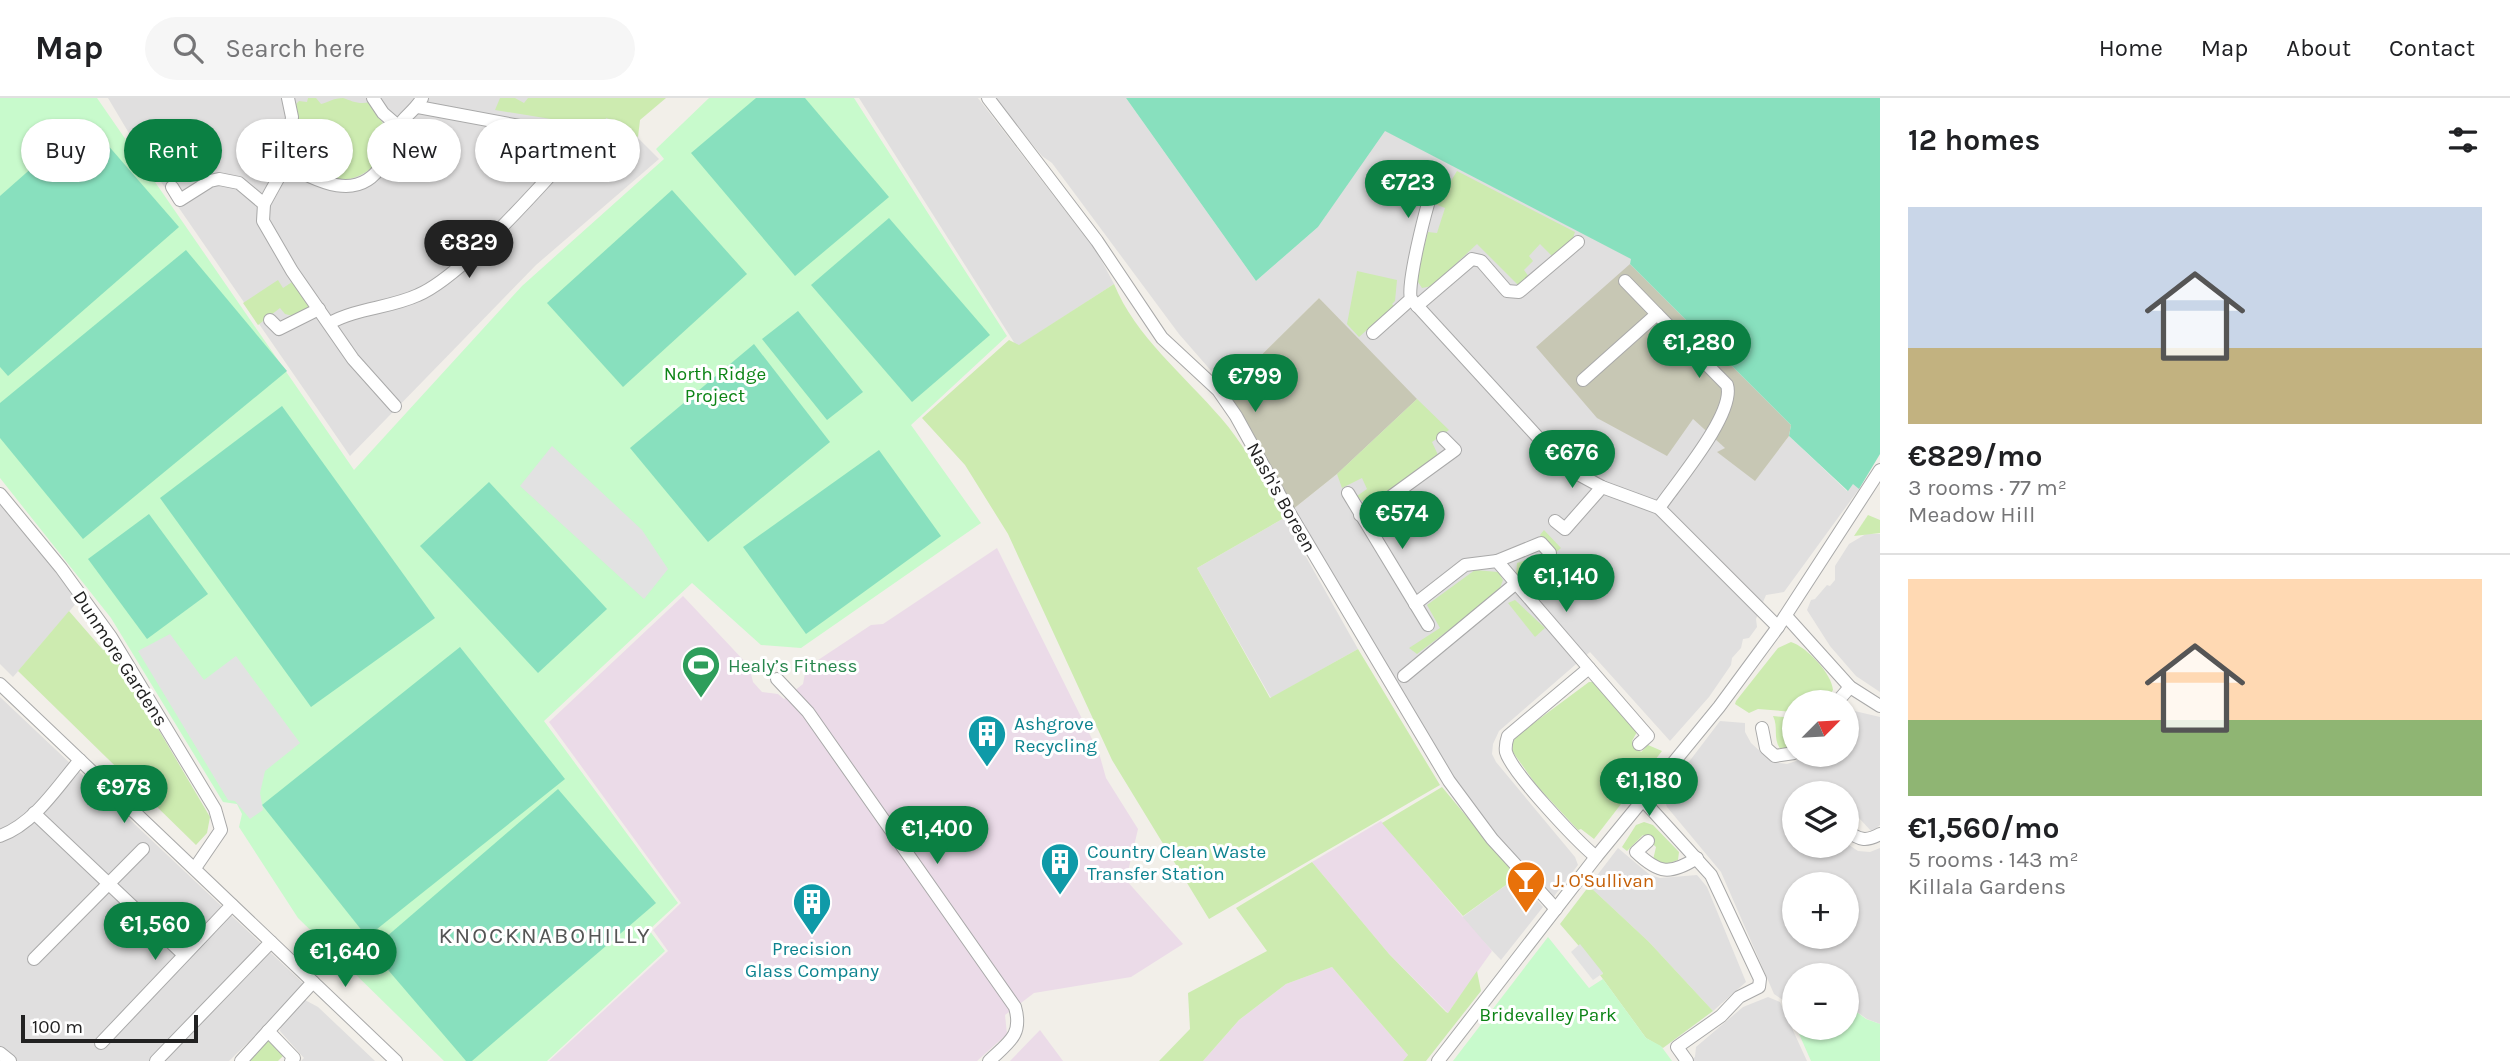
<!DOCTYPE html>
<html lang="en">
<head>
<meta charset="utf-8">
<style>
	body { margin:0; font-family:Karla,sans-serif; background:#f6f6f6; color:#202124; height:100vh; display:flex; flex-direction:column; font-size:26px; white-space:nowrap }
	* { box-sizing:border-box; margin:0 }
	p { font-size:23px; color:#757577 }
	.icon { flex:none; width:38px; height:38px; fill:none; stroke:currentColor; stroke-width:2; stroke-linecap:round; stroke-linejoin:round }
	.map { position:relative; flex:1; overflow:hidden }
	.details { display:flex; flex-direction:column; background:#fff; width:630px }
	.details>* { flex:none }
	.guide { position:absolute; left:21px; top:21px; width:665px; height:63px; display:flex; gap:14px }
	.needle { width:46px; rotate:66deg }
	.buttons { position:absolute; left:1782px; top:592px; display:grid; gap:14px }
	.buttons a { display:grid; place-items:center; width:77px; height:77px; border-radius:50%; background:#fff; box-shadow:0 2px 5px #0004; font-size:35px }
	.scale { position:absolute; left:21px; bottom:18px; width:177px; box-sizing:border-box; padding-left:7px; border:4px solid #222; border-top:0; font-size:19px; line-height:24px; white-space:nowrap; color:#222; -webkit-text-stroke:5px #fff; paint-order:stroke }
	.price { position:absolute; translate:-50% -60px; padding:0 16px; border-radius:24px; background:#0b8043; color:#fff; font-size:23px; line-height:46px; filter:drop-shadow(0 2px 4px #0008) }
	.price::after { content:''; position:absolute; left:50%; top:42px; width:21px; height:16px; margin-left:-10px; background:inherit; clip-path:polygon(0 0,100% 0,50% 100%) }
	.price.current { background:#222; color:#fff }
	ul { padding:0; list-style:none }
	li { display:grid; align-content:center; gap:14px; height:371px; padding:0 28px }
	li+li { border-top:2px solid #e0e0e0 }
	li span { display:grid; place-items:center; height:217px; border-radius:0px; color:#555 }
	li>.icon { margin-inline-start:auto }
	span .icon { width:126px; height:126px; fill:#fffc; stroke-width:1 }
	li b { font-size:30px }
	h2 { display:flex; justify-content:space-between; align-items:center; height:84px; padding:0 28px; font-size:30px }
	.pill { padding:0 24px; border-radius:32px; background:#fff; box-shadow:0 2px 5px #0004; font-size:24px; line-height:63px }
	.pill.current { background:#0b8043; color:#fff }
	header { display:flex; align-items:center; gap:42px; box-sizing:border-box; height:98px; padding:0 35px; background:#fff; border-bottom:2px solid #e0e0e0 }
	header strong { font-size:33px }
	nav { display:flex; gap:38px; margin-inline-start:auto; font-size:24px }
	.search { width:490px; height:63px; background:#f6f6f6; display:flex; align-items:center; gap:18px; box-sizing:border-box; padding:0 24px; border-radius:38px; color:#757577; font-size:26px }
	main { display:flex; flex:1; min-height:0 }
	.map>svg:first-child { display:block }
</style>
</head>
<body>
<header>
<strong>Map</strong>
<div class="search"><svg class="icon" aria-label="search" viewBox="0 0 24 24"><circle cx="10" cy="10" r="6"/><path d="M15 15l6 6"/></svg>Search here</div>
<nav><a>Home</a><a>Map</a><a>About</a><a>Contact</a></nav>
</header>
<main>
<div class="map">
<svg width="1880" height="963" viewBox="0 0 1880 963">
	<rect width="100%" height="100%" fill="#f2efe9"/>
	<g fill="#e0dfdf" fill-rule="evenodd">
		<path d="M108,0H598L659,61L536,167L350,358L139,52Z"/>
		<path d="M859,0H978L1097,154L1114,186L1017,249Z"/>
		<path d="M994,0H1126L1256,183L1318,129L1384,32L1632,161L1630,166L1692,320L1726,350L1718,354L1755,382L1789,338L1847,393L1853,385L1859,391L1784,494L1766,497L1756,521L1757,529L1749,540L1743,541L1741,550L1732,560L1731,567L1709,599L1670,643L1590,554L1499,633L1493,646L1492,656L1496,664L1575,759L1578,767L1552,801L1524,774L1451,683L1292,412L1337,376L1345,229L1319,200L1227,291L1179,236L1052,65L1042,58Z"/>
		<path d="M0,402L78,503L13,579L0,566Z"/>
		<path d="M1284,420L1358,551L1271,600L1197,470Z"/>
		<path d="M1866,436H1880V594L1856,578L1830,548L1807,512L1811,502L1815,501L1827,487L1830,488L1835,482V468L1849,446Z"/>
		<path d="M0,599L306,888L229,963H0Z"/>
		<path d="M1846,611L1880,619V727L1872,734L1846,706V695H1794V747L1846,745L1858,753L1870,754L1880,750V926L1867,921L1846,906V877H1794V897L1783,902L1774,896L1721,774L1667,709L1663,698L1720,623L1745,625V634L1751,645L1772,664L1787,666L1796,663L1802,656H1846ZM1794,786H1846V838H1794Z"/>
		<path d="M1618,750L1650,777L1660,780L1697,777L1707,789L1746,884L1713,913L1649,844L1589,788Z"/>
		<path d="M1517,779L1543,809L1501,862L1461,820Z"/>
		<path d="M1768,899L1780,904L1807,963H1690L1695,959L1696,949L1743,909Z"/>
		<path d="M305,902L318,909L375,963H301L304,960L280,933L281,927Z"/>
	</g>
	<g fill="#ebdbe8">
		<path d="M997,450L1099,655L1106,680L1138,731L1126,782L1183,846L1131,879L1034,895L1005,917L1007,936L977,963H549L668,853L653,832L681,805L549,624L683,498L749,568L753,584L762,594L778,596L784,601L803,586L806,570L871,527L883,526Z"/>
		<path d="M1381,723L1492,853L1448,915L1389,856L1312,764Z"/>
		<path d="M1332,869L1408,957L1403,963H1203L1239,922L1286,886Z"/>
		<path d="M1040,932L1063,963H1010Z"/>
	</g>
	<g fill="#c7c7b4">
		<path d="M1630,166L1791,327L1789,338L1755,383L1717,354L1725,350L1693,321L1667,358L1597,320L1536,249Z"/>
		<path d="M1319,200L1417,301L1337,376L1292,412L1227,291Z"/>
	</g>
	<g fill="#cdebb0">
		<path d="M308,0H316L321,6C329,4 334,0 343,0C352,3 359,7 370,4C375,13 386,27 387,38C389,64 358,86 334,81C320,78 306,70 293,64L298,27L296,6L299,3L307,4Z"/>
		<path d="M500,0H515L524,5L528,0H666L640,22L638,39L620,32L621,25L606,20L604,27L599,21H570L560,25L557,22L495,12Z"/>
		<path d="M1457,73L1575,134L1572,143L1553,159L1540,146L1529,158L1533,163L1524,172L1529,179L1518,187L1477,146L1432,188L1422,190L1416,181L1428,134L1437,135L1445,110L1435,106L1438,90L1446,91Z"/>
		<path d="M1357,173L1397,182L1395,203L1392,206L1394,208L1359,239L1347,226Z"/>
		<path d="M278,182L283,190L292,184L310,210L297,219L285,216L280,210L258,227L243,205Z"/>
		<path d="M1114,186C1135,238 1185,278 1221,320C1247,350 1265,386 1284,420L1197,470L1270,600L1358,551L1440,687L1209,821L1112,662L1008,436L965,367L922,320L1009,242L1019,247Z"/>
		<path d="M1417,301L1449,332L1432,344L1438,357L1375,404L1362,403L1357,398L1367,391L1362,380L1342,390L1337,376Z"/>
		<path d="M1868,417L1880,422V435L1854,438Z"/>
		<path d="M1544,432L1561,450L1524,483L1516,479L1517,465C1529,460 1541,461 1552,454L1540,437Z"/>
		<path d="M1475,472L1498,474L1503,482L1498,495L1417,556L1409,550L1440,530L1427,507Z"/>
		<path d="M1515,502L1545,530L1535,539L1508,505Z"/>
		<path d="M69,513L103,552L113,554L210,719L207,735L196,747L18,573Z"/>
		<path d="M1791,544C1807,549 1832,576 1833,592L1825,604H1794V614L1758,611L1749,615L1735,606L1736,603L1778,550Z"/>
		<path d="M1589,584H1593L1637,634L1632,643L1641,654L1648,647L1662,653L1594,741L1581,731L1578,732L1537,688L1512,653L1513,643L1519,636Z"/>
		<path d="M1773,618L1794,620V646L1790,650L1781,652C1772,640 1779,630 1773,618Z"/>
		<path d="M1442,689L1517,779L1463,818L1382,725Z"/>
		<path d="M1644,724L1653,727L1679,754L1678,762L1664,767L1653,762L1656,749L1643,737L1627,753L1622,749L1636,727Z"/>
		<path d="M1312,764L1389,856L1446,914L1448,915L1477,873L1481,893L1426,963H1403L1408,957L1332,869L1286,886L1239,922L1203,963H1159L1190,931L1188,895L1267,853L1236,810Z"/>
		<path d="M1589,788L1649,844L1713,913L1663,950L1646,940L1600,877L1603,876L1560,826Z"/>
		<path d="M268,942L274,943L284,957L278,963H248Z"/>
	</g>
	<g fill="#c8facc">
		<path d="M0,0H97L354,372L522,188L664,61L656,51L709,0H854L1007,238L911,327L981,425L801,550L761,547L692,485L544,623L678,805L649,832L665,853L547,963H444L298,820L239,729L242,716L237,706L223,704L111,520L0,380Z"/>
		<path d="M1548,839L1589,890L1603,881L1646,940L1661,948L1672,963H1453Z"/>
		<path d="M1846,906L1866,921L1880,926V963H1811L1796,929H1846Z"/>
	</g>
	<g fill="#88e0be">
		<path d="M756,0H805L889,99L795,178L691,55Z"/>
		<path d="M1126,0H1880V356L1859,391L1853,386L1848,393L1789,338L1791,327L1630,166L1631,161L1385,33L1318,129L1256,183Z"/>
		<path d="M86,22L179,129L8,278L0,269V98Z"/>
		<path d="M672,92L747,176L623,289L547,205Z"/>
		<path d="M889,120L990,237L912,304L811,187Z"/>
		<path d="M186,152L287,273L83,441L0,340V305Z"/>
		<path d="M798,213L863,294L827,322L762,241Z"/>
		<path d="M754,246L830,344L708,444L630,350Z"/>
		<path d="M282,308L435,520L311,609L160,400Z"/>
		<path d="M879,352L941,438L806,536L743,449Z"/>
		<path d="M489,384L607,511L538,575L420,448Z"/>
		<path d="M149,416L208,496L147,541L88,461Z"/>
		<path d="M460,549L565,681L367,839L262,707Z"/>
		<path d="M558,691L656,805L472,963H466L371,852Z"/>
	</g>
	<g fill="#e2e2e2">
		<path d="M552,348L642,432L668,471L644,501L520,388Z"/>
		<path d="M170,536L204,582L236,558L300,645L265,673L260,695L263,712L250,721L235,703L228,702L138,553Z"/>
		<path d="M1580,846L1603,875L1593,882L1571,854Z"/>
	</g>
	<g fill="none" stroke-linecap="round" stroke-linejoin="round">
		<g stroke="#a9a9a9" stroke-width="14">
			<g id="minor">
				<path d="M288,0L292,19L286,66L264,106L263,123L292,173L353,261L395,308"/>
				<path d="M373,0L383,15L398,28"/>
				<path d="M988,0L1097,143L1162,240L1218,292L1236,318L1289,414L1449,683L1492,741L1556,811"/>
				<path d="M552,34L584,32L622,40"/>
				<path d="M286,66C317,83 359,106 383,65C389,54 392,41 398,29C404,18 416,12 422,0"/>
				<path d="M172,89L180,102L210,83L219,81L239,85L264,106"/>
				<path d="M1625,183L1657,216"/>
				<path d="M1411,201L1555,358L1578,376L1602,389L1659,410L1778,529"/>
				<path d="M1417,208L1472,161L1481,163L1507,193L1519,194L1578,144"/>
				<path d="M270,222L279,231L319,211"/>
				<path d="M330,225C357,210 390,210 418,197C458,180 527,103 558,69L561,54L552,34L418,9"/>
				<path d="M1373,235L1411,201C1406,187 1430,89 1439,76"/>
				<path d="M1583,282L1657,216L1727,287C1736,315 1676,385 1659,410"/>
				<path d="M1348,395L1428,527"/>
				<path d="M0,396L61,470L111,539L215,711L221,732L195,770"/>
				<path d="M1360,417L1378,408L1455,352L1443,340"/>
				<path d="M1555,423L1565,431L1602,389"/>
				<path d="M1497,463L1541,445L1550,455"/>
				<path d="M1415,506L1465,467L1497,463L1589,570"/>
				<path d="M1786,518L1850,589L1880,608"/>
				<path d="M1404,578L1515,486"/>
				<path d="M777,581L808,614L1015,909C1023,937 1009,944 989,963"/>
				<path d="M0,586L396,963"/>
				<path d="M1837,604L1850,589"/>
				<path d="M1762,630L1766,650L1775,658L1794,655"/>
				<path d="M1642,701L1711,777L1760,881L1759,889L1739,899L1721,918L1677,949L1687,963"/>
				<path d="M34,715L184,857"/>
				<path d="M1846,732C1859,742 1866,744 1880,736"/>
				<path d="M0,738C35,725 57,689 80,662"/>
				<path d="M1648,743L1636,754C1659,776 1670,777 1697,760"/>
				<path d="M1596,759C1577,743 1512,675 1506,654C1505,648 1506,644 1508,638L1589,570L1648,638L1639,646"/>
				<path d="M34,861L143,751"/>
				<path d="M268,933L294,960L291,963"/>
				<path d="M101,945L232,807"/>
				<path d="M0,955L10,963"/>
				<path d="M156,963L271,844"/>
				<path d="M241,963L313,884"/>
				<path d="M1438,963L1596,759L1719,609L1778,529L1880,372"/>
			</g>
		</g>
		<use href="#minor" stroke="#fff" stroke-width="12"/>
	</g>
	<defs>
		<g id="stadium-pin" transform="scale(2.0125)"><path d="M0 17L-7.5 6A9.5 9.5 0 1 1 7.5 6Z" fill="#2e9e5b" stroke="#fff"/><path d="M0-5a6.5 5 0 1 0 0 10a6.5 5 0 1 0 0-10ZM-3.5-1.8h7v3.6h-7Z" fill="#fff"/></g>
		<g id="building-pin" transform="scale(2.0125)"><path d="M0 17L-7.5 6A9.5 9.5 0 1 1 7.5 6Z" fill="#0f9aa8" stroke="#fff"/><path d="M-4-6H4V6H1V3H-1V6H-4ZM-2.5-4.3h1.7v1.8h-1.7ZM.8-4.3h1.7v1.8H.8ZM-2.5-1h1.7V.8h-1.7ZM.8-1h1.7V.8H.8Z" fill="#fff"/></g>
		<g id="bar-pin" transform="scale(2.0125)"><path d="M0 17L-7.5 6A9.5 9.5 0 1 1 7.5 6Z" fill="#e8710a" stroke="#fff"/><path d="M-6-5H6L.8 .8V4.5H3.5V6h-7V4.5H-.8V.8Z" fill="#fff"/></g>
	</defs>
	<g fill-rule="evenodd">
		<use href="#stadium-pin" x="701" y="567"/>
		<use href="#building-pin" x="987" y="636"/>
		<use href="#building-pin" x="1060" y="764"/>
		<use href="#bar-pin" x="1526" y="782"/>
		<use href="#building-pin" x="812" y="804"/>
	</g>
	<g text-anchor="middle" stroke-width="6" stroke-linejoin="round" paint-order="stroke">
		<g font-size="19" fill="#0c8416" stroke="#fff">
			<text x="715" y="282">North Ridge<tspan x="715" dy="22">Project</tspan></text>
			<text x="1548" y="923">Bridevalley Park</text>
		</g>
		<g font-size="19" fill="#222" stroke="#fff">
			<text transform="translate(1282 399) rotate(61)" y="7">Nash's Boreen</text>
			<text transform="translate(121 560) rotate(57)" y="7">Dunmore Gardens</text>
		</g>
		<g font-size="19" fill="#27864d" stroke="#fff" text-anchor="start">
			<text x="728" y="574">Healy’s Fitness</text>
		</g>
		<g font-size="19" fill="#0d838f" stroke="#fff" text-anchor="start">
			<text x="1014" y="632">Ashgrove<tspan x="1014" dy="22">Recycling</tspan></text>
			<text x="1087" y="760">Country Clean Waste<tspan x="1087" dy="22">Transfer Station</tspan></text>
			<text x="812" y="857" text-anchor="middle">Precision<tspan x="812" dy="22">Glass Company</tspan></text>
		</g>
		<g font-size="19" fill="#c56008" stroke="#fff" text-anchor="start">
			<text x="1553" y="789">J. O'Sullivan</text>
		</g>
		<g font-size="23" letter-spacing="2" fill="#555" stroke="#fff">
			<text x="545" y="845">KNOCKNABOHILLY</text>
		</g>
	</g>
</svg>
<div class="buttons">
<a><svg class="needle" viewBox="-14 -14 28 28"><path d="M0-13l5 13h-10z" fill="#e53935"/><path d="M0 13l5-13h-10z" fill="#757577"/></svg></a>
<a><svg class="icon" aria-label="layers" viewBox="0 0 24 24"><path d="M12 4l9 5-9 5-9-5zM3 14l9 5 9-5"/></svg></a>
<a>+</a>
<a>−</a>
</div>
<div class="scale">100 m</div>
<b class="price" style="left:1408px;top:122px">€723</b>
<b class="price current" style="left:469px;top:182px">€829</b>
<b class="price" style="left:1699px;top:282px">€1,280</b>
<b class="price" style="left:1255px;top:316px">€799</b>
<b class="price" style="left:1572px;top:392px">€676</b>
<b class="price" style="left:1402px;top:453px">€574</b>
<b class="price" style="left:1566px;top:516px">€1,140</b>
<b class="price" style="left:1649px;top:720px">€1,180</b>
<b class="price" style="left:124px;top:727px">€978</b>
<b class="price" style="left:937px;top:768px">€1,400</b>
<b class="price" style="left:155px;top:864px">€1,560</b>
<b class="price" style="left:345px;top:891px">€1,640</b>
<div class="guide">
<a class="pill">Buy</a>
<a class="pill current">Rent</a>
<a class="pill">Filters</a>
<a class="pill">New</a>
<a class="pill">Apartment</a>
</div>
</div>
<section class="details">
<h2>12 homes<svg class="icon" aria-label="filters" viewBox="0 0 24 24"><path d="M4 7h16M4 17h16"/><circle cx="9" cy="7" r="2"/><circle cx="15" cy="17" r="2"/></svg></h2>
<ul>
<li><span style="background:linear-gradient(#c9d6e8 65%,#c2b280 0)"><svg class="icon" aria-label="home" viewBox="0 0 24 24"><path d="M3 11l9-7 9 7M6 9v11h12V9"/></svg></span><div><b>€829/mo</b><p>3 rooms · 77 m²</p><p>Meadow Hill</p></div></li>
<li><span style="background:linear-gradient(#ffd9b3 65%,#8fb573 0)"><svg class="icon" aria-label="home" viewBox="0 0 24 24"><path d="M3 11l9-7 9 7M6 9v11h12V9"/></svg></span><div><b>€1,560/mo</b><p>5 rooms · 143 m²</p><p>Killala Gardens</p></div></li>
</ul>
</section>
</main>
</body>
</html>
